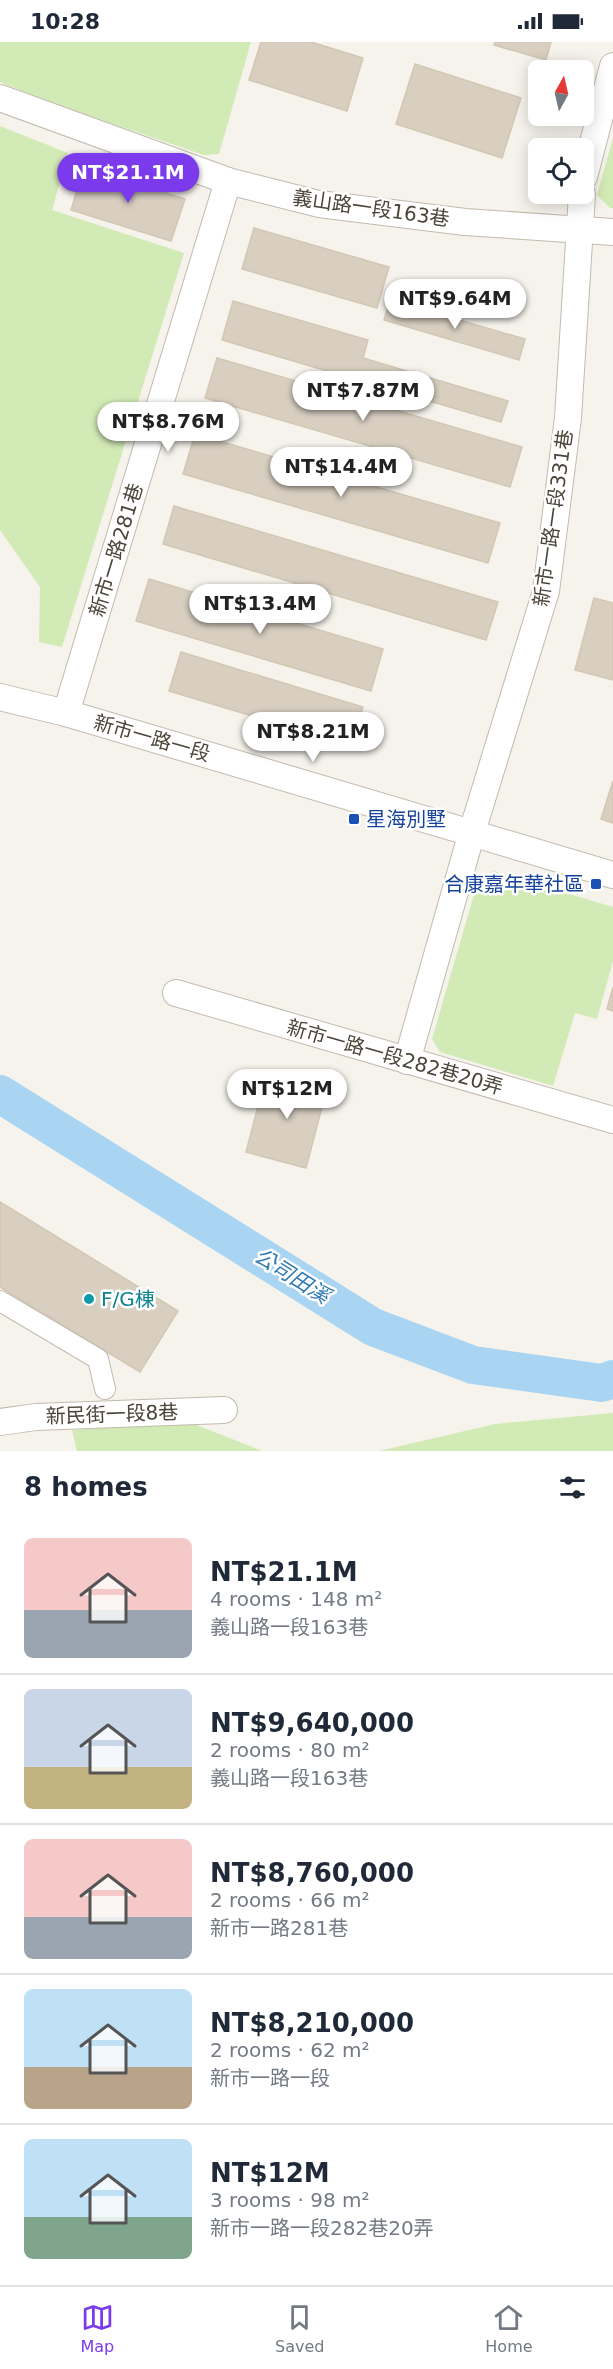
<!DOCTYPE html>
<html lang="en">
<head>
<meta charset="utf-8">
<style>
	body { margin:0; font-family:"DejaVu Sans","Noto Sans TC",sans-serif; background:#f2f2f3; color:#1f2937; height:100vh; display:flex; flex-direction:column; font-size:22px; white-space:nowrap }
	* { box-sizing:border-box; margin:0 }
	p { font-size:20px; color:#747a83 }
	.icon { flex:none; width:33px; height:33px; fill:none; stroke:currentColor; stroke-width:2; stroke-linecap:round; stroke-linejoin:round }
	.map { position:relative; height:1409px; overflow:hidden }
	.sheet { display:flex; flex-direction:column; background:#fff; flex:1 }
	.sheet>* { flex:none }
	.needle { width:39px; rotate:8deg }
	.controls { position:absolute; left:528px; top:18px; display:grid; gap:12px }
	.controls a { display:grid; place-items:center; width:66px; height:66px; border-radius:9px; background:#fff; box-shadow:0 3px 15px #0003; font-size:30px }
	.price { position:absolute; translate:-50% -51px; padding:0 14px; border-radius:21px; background:#fff; color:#222; font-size:20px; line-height:39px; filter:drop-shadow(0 2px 3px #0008) }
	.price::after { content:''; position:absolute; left:50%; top:36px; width:18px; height:14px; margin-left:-9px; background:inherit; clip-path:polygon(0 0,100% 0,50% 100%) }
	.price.current { background:#7c3aed; color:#fff }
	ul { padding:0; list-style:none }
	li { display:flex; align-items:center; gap:18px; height:150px; padding:0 24px }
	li+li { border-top:2px solid #e0e1e3 }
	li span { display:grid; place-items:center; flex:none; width:168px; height:120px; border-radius:9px; color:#555 }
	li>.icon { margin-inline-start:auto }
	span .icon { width:72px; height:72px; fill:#fffc; stroke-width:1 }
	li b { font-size:26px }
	h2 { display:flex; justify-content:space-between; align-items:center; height:72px; padding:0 24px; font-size:26px }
	.status { display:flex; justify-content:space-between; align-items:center; height:42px; padding:0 30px; background:#fff; direction:ltr }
	.status svg { height:16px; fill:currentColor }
	.menu { display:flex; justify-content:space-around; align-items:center; height:84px; border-top:2px solid #e0e1e3; background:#fff; font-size:16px; color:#747a83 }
	.menu a { display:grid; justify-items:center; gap:3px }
	.menu .current { color:#7c3aed }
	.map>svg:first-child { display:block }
</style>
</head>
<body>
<div class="status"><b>10:28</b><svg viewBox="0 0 49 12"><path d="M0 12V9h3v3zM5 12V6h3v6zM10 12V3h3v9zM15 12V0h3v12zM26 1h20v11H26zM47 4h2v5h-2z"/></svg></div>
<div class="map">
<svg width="613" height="1409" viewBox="0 0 613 1409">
	<rect width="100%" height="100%" fill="#f6f3ec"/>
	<g fill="#d2eab5">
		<path d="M0,0H251L219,112L204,113L60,64L0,40Z"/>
		<path d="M0,84L68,111L52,168L184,211L62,605L39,600L40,545L0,488Z"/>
		<path d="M613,96V166H610L597,153Z"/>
		<path d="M493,829L613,865V919L597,977L575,971L553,1044L440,1010L432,997L478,839Z"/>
		<path d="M613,1371V1409H379L495,1382Z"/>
		<path d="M189,1380L262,1409H77L72,1388Z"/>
	</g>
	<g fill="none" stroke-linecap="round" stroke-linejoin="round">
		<path stroke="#a9d4f2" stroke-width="38" d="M0,1052L373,1285L473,1323L602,1341L613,1337"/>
	</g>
	<g fill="#d8cfc1" stroke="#d3c7b4" stroke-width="1.5">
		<path d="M261,0H311L363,16L347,69L249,38Z"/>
		<path d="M495,0H551L546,18L494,3Z"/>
		<path d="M415,22L521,56L502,116L396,82Z"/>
		<path d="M84,125L185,157L171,199L71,168Z"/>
		<path d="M254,186L389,225L377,266L242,227Z"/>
		<path d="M390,258L525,297L519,318L384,278Z"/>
		<path d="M233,259L368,298L363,316L508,359L501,380L222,298Z"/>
		<path d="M217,316L522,405L510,445L205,356Z"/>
		<path d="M195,392L500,481L488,521L183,432Z"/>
		<path d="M174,464L498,560L486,598L163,502Z"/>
		<path d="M149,537L383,607L371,649L136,579Z"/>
		<path d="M594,556L613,561V638L575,628Z"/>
		<path d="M181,610L363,665L351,704L169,649Z"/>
		<path d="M613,739V781L601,777Z"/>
		<path d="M613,945V969L607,967Z"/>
		<path d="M267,1030L327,1046L306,1126L246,1110Z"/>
		<path d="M0,1160L178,1269L140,1330L0,1245Z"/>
	</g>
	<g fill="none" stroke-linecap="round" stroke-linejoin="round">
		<g stroke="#c2bbae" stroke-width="22">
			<path id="pedestrian" d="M0,1259L98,1317L105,1347"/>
		</g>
		<g stroke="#c2bbae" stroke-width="28">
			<g id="minor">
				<path d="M0,56L228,139L319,162L465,180L613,190"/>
				<path d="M584,135L613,24"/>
				<path d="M0,655L66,671L613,833"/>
				<path d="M66,671L228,139"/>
				<path d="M176,951L613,1078"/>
				<path d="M407,1019L472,790L546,549L568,376L582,152"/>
				<path d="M0,1380L36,1375L224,1368"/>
			</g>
		</g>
		<use href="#pedestrian" stroke="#fff" stroke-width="20"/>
		<use href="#minor" stroke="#fff" stroke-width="26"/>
	</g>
	<g fill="#1a4fb4" stroke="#fff" stroke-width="2">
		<rect x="348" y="771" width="12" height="12" rx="3"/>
		<rect x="590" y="836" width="12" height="12" rx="3"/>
	</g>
	<circle fill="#0f9aa8" stroke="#fff" stroke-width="2" cx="89" cy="1257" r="6"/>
	<g text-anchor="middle" stroke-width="5" stroke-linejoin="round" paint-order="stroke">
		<g font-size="20" fill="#4b4439" stroke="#fff">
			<text transform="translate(371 166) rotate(8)" y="7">義山路一段163巷</text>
			<text transform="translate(553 476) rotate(-82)" y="7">新市一路一段331巷</text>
			<text transform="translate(116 508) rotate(-73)" y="7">新市一路281巷</text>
			<text transform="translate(152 696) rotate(16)" y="7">新市一路一段</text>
			<text transform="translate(395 1015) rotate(16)" y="7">新市一路一段282巷20弄</text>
			<text transform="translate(112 1372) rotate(-2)" y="7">新民街一段8巷</text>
		</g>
		<g font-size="20" fill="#164399" stroke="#fff" text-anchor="start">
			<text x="366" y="784">星海別墅</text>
			<text x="584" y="849" text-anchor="end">合康嘉年華社區</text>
		</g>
		<g font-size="20" fill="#0d838f" stroke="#fff" text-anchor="start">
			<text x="101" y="1264">F/G棟</text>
		</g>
		<g font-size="21" font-style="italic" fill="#2e7ab2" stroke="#fff">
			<text transform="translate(292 1234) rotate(32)" y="7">公司田溪</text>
		</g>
	</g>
</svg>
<div class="controls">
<a><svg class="needle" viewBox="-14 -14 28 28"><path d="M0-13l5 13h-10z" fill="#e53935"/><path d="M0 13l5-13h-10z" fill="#747a83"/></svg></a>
<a><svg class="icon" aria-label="locate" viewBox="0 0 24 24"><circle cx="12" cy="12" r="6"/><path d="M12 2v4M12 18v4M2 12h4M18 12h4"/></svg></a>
</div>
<b class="price current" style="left:128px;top:162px">NT$21.1M</b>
<b class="price" style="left:455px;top:288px">NT$9.64M</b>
<b class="price" style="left:363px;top:380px">NT$7.87M</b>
<b class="price" style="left:168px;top:411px">NT$8.76M</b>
<b class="price" style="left:341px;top:456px">NT$14.4M</b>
<b class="price" style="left:260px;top:593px">NT$13.4M</b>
<b class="price" style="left:313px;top:721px">NT$8.21M</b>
<b class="price" style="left:287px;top:1078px">NT$12M</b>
</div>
<section class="sheet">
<h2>8 homes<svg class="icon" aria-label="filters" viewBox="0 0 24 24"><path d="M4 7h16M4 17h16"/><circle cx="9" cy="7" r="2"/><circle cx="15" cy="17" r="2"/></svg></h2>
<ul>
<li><span style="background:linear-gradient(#f6c9c9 60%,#9aa5b1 0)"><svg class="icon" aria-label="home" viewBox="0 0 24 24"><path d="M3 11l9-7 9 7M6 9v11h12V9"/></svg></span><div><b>NT$21.1M</b><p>4 rooms · 148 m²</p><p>義山路一段163巷</p></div></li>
<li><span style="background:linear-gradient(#c9d6e8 65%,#c2b280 0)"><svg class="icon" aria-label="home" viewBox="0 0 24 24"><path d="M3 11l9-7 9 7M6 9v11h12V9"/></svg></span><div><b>NT$9,640,000</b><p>2 rooms · 80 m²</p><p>義山路一段163巷</p></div></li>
<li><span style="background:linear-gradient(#f6c9c9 65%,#9aa5b1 0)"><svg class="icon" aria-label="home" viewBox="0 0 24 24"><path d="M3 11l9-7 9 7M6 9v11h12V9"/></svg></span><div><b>NT$8,760,000</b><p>2 rooms · 66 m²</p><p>新市一路281巷</p></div></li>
<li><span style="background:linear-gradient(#bfe0f5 65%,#b9a48a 0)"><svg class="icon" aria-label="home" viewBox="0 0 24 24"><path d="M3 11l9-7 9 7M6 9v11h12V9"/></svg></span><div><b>NT$8,210,000</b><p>2 rooms · 62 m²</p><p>新市一路一段</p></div></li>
<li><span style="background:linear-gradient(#bfe0f5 65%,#7fa58c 0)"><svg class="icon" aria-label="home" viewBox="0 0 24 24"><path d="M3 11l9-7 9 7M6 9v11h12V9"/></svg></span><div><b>NT$12M</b><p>3 rooms · 98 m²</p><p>新市一路一段282巷20弄</p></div></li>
</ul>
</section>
<nav class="menu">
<a class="current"><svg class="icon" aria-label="map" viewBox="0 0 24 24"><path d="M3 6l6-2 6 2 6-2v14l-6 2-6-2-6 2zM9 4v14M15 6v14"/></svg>Map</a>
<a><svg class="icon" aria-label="saved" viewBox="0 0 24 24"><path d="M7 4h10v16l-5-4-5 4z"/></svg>Saved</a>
<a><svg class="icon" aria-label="home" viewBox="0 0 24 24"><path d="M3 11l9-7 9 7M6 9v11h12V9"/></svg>Home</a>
</nav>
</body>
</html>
